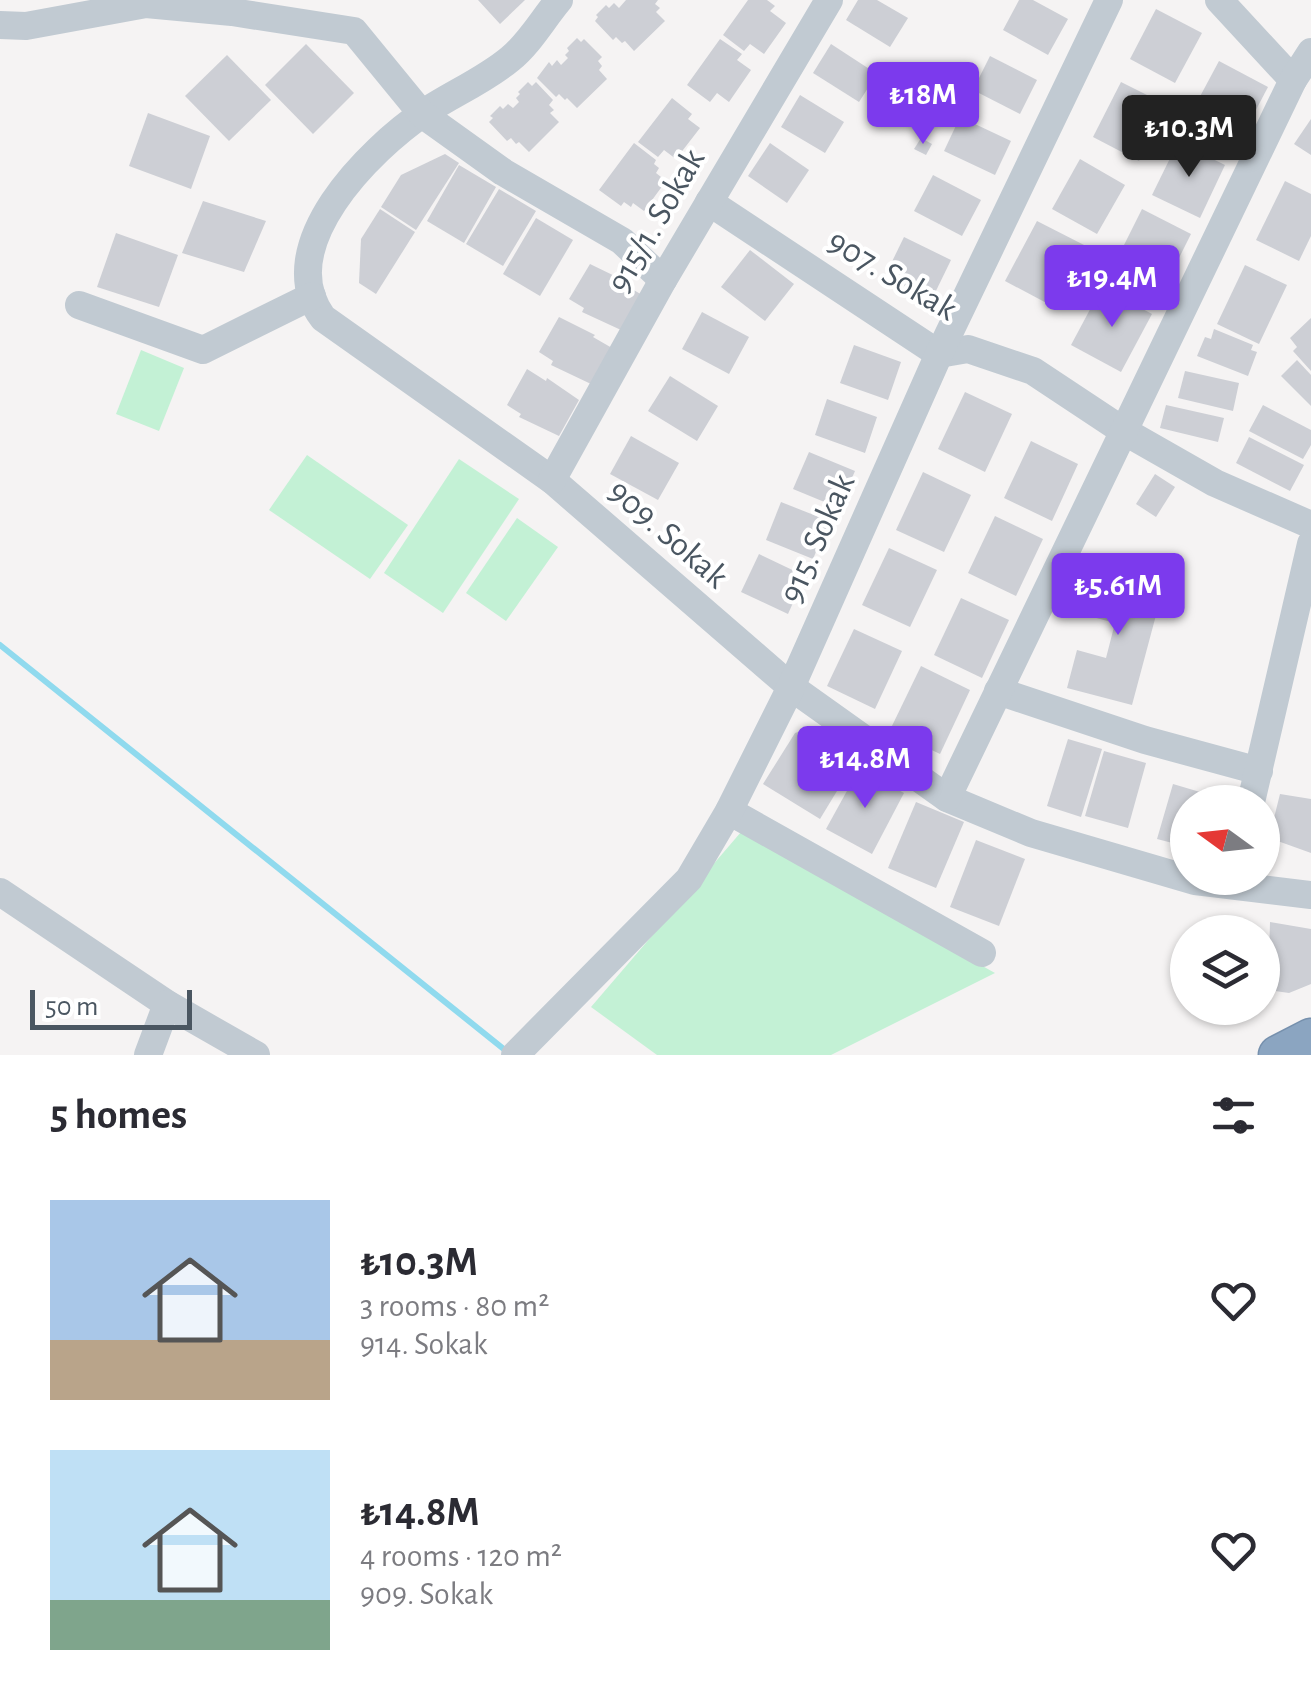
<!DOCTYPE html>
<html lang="en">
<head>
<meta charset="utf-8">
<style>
	body { margin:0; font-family:"Alegreya Sans",sans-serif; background:#f7f7f7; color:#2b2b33; height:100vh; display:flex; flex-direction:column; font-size:38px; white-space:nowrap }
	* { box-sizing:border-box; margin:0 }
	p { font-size:32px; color:#7c7c81 }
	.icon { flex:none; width:55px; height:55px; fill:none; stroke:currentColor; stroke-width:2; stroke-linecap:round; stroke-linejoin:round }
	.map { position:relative; height:1055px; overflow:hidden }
	.details { display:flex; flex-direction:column; background:#fff; flex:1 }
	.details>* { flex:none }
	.needle { width:65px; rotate:285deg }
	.buttons { position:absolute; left:1170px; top:785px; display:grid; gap:20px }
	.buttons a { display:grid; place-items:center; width:110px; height:110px; border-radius:50%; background:#fff; box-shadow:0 2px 8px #0004; font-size:50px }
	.scale { position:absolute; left:30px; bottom:25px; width:162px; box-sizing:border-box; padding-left:10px; border:5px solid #4a5661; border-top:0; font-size:28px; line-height:35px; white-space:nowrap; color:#4a5661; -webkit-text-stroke:8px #fff; paint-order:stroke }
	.price { position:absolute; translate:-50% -85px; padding:0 22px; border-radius:10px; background:#7c3aed; color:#fff; font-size:32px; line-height:65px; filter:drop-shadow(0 2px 5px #0008) }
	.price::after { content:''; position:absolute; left:50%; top:60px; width:30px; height:22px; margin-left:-15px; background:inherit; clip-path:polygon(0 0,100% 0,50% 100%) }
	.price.selected { background:#222; color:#fff }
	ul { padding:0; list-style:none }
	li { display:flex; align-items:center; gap:30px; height:250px; padding:0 50px }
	li span { display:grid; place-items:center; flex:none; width:280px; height:200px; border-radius:0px; color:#555 }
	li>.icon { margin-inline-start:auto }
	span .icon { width:120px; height:120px; fill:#fffc; stroke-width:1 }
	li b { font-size:42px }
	h2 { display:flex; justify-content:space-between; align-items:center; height:120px; padding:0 50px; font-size:42px }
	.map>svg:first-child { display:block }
</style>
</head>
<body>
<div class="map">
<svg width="1311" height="1055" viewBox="0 0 1311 1055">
	<rect width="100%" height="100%" fill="#f5f3f3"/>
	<g fill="#c3f1d5">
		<path d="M141,350L184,368L159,431L116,414Z"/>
		<path d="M307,455L408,525L370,579L269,510Z"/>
		<path d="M459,459L519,499L443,613L384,573Z"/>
		<path d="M517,518L558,547L506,621L466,593Z"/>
		<path d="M741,832L995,973L831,1055H657L591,1007Z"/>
	</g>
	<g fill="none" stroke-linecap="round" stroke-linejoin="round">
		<path stroke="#90daee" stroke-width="6" d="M0,645L510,1054"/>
	</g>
	<g fill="#cdcfd5">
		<path d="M478,0H525L500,24Z"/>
		<path d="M626,0H658L655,4L660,8L656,12L665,21L634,51L625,41L622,43L616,37L613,40L595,21L598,17L596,15L606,5L609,8L614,3L619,8Z"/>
		<path d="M748,0H767L775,6L770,11L786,23L764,54L750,44L744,51L723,35Z"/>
		<path d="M858,0H877L908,18L890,47L846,20Z"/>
		<path d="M1019,0H1033L1068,19L1048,55L1003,30Z"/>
		<path d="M1156,9L1202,33L1175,83L1130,59Z"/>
		<path d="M577,38L581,42L584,39L602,57L598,61L602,66L599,70L607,79L577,108L567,98L565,100L559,94L556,97L537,78L549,62L552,66L557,60L561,65L568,58L565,55L569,51L567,48Z"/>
		<path d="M720,39L742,54L737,60L751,70L729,102L717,93L710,102L687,85Z"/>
		<path d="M306,44L354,93L313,134L265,85Z"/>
		<path d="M831,44L877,74L859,102L813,73Z"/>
		<path d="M227,55L271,100L229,141L185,96Z"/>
		<path d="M990,56L1037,80L1020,114L973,90Z"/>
		<path d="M1219,61L1268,87L1238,144L1189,117Z"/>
		<path d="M528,82L532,86L536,82L553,100L549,105L554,110L550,113L559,122L529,152L519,142L516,144L511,138L507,141L489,122L493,118L490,116L500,106L503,109L508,104L513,108L519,102L516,98L520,94L518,92Z"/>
		<path d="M1121,82L1167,105L1139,161L1093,137Z"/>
		<path d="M800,95L844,122L825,153L781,127Z"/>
		<path d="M672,98L692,114L688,119L700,128L676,159L664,150L658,157L638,142Z"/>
		<path d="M939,109L952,115L948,125L934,120Z"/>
		<path d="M148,113L210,136L191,189L129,166Z"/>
		<path d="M960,117L1011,141L995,175L944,151Z"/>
		<path d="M1311,119V155L1294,144Z"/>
		<path d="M921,138L932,144L926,155L914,149Z"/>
		<path d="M1178,142L1225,165L1200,218L1152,195Z"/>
		<path d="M634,143L656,160L654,164L659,168L656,173L666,181L644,211L633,203L631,207L624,202L621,206L599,190Z"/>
		<path d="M770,143L809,170L787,203L748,176Z"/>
		<path d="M445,154L459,163L416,230L381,207L401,175Z"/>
		<path d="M1080,159L1125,185L1097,234L1052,209Z"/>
		<path d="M459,165L496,187L464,243L427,221Z"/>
		<path d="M933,175L981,200L962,236L914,211Z"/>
		<path d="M1285,181L1311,194V236L1299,261L1256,240Z"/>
		<path d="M499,189L536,211L503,266L466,244Z"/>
		<path d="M203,201L266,221L244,272L182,253Z"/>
		<path d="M380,209L415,232L376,294L359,283L361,239Z"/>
		<path d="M1142,209L1191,234L1159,298L1110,273Z"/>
		<path d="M536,218L573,240L540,296L503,274Z"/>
		<path d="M1037,221L1086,246L1054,307L1005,281Z"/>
		<path d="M116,233L178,255L159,307L97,287Z"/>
		<path d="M904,237L951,260L932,299L885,276Z"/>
		<path d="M750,250L794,284L765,321L721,287Z"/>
		<path d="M590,264L625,281L624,284L642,295L621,330L582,312L584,308L569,299Z"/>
		<path d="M1245,265L1287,285L1259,344L1217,324Z"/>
		<path d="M1102,287L1152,314L1121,372L1071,345Z"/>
		<path d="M702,312L749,337L729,374L682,349Z"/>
		<path d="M559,317L595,335L593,337L612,348L591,384L551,365L553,361L539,352Z"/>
		<path d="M1311,318V371L1293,351L1297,347L1290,338Z"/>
		<path d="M1214,329L1253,345L1251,350L1257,352L1248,376L1197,356L1205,337L1211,339Z"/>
		<path d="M854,345L901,362L888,400L840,383Z"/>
		<path d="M1297,360L1311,375V406L1281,376Z"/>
		<path d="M527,369L546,381L547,378L579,400L559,436L519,417L521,414L507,405Z"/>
		<path d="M1185,371L1239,383L1233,411L1178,398Z"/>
		<path d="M670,376L718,406L697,441L648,411Z"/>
		<path d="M965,392L1012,414L985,472L938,449Z"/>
		<path d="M827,399L877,417L865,453L815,435Z"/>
		<path d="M1166,405L1224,418L1218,442L1160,428Z"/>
		<path d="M1263,405L1311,430V445L1303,459L1249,431Z"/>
		<path d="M631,436L679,463L658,500L610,474Z"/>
		<path d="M1249,437L1304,465L1290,491L1236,463Z"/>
		<path d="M1031,441L1078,464L1052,521L1004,498Z"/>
		<path d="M809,452L855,471L839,508L793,489Z"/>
		<path d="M923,472L971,495L944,552L896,530Z"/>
		<path d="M1155,474L1175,487L1156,517L1136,504Z"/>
		<path d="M781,502L829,521L813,559L766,540Z"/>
		<path d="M995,516L1043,539L1016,596L968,573Z"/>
		<path d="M889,548L937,570L910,627L862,605Z"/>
		<path d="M759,554L805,576L788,614L741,592Z"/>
		<path d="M1096,572L1163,589L1132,705L1067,688L1077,650L1106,658L1115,623L1085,615Z"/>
		<path d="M961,598L1009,620L982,678L934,655Z"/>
		<path d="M854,629L902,651L875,709L827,686Z"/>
		<path d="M921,666L970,690L940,754L890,730Z"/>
		<path d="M808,729L857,758L820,819L763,784L795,733Z"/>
		<path d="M1068,739L1102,749L1081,817L1047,806Z"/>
		<path d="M1104,751L1146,763L1128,828L1085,816Z"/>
		<path d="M859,769L904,793L872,854L826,829Z"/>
		<path d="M1173,784L1200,792L1197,802H1188V835L1184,846L1157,839Z"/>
		<path d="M1280,794L1311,799V853L1269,838Z"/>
		<path d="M916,802L964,822L936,888L888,868Z"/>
		<path d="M976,840L1025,859L999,926L950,907Z"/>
		<path d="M1270,922L1311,929V984L1289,993L1268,990Z"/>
	</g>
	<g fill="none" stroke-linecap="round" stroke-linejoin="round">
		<g stroke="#7690ad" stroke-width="41">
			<path id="highway" d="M1278,1055L1311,1038"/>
		</g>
		<g stroke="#c1cad2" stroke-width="28">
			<path d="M559,0C543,19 529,44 510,59C485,80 452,94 425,112C370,149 270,247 323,318L552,480L791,687L947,798L1031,833L1195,881L1311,895"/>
			<path d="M1219,0L1293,80"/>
			<path d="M0,25L26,26L146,4L232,12L354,31L422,114L503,172L622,241L663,280"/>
			<path d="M709,202L939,354L968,349L1033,371L1122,430L1215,483L1311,525"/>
			<path d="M79,305L203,350L312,296"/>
			<path d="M552,480L663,280L829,0"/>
			<path d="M998,691L1145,740L1259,771"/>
			<path d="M947,798L1293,80L1311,52"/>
			<path d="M1251,802L1311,544"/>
			<path d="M729,811L982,953"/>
			<path d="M0,892L167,1004L256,1055"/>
			<path d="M148,1055L167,1004"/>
			<path d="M515,1055L689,879L729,811L791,687L939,354L1109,0"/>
		</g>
		<use href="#highway" stroke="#8ba5c1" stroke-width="38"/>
	</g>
	<g text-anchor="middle" stroke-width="8" stroke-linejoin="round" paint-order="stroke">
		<g font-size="35" fill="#4a5661" stroke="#fff">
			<text transform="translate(655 220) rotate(-60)" y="12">915/1. Sokak</text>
			<text transform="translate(893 274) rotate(31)" y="12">907. Sokak</text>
			<text transform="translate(669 533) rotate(41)" y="12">909. Sokak</text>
			<text transform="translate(816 538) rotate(-66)" y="12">915. Sokak</text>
		</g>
	</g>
</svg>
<div class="buttons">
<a><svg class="needle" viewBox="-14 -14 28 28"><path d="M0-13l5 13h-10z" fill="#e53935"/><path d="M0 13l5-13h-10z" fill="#7c7c81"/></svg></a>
<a><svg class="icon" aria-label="layers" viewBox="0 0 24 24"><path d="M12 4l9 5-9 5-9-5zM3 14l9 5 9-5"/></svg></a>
</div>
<div class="scale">50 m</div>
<b class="price" style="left:923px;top:147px">₺18M</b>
<b class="price selected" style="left:1189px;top:180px">₺10.3M</b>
<b class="price" style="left:1112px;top:330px">₺19.4M</b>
<b class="price" style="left:1118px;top:638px">₺5.61M</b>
<b class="price" style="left:865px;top:811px">₺14.8M</b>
</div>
<section class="details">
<h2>5 homes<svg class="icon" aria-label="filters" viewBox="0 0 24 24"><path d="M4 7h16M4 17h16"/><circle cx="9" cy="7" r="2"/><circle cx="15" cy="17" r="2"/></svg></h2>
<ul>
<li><span style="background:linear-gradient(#a9c7e8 70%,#b9a48a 0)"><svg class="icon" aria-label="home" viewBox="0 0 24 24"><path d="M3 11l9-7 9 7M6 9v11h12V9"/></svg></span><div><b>₺10.3M</b><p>3 rooms · 80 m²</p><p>914. Sokak</p></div><svg class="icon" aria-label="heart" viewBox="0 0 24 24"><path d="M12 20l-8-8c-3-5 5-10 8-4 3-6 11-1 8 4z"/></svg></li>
<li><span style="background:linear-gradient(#bfe0f5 75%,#7fa58c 0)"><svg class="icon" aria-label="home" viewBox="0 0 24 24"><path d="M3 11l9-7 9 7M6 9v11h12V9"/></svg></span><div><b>₺14.8M</b><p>4 rooms · 120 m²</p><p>909. Sokak</p></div><svg class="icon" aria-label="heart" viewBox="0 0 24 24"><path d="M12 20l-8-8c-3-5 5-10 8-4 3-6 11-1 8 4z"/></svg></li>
</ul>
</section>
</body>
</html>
